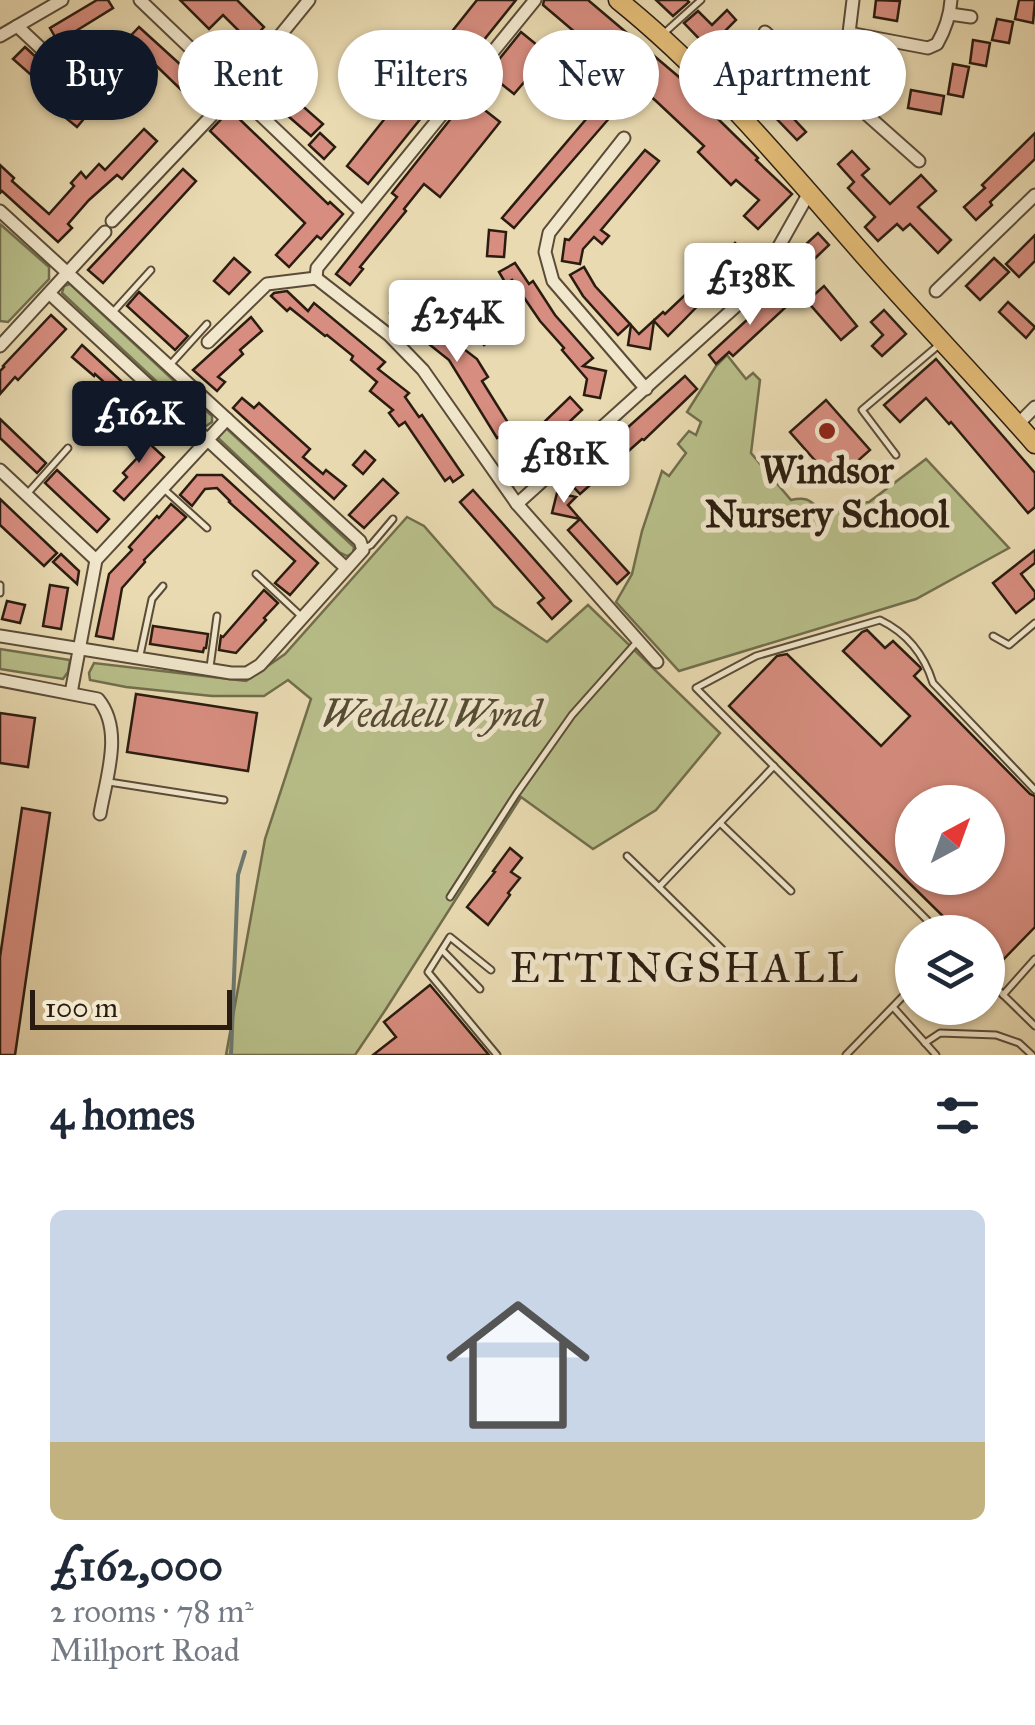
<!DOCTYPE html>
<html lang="en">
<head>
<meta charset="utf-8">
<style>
	body { margin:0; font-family:"IM FELL Great Primer",serif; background:#f6f6f7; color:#1f2937; height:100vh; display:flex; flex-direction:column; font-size:38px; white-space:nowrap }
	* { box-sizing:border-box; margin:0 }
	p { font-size:32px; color:#747a83 }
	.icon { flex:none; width:55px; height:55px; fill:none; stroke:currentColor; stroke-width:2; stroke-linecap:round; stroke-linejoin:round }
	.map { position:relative; height:1055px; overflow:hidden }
	.sheet { display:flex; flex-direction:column; background:#fff; flex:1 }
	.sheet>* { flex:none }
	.banner { position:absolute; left:30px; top:30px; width:975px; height:90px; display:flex; gap:20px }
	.needle { width:65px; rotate:41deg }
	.fabs { position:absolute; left:895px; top:785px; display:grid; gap:20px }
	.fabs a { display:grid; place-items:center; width:110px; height:110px; border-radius:50%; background:#fff; box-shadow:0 2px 8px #0004; font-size:50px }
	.scale { position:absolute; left:30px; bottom:25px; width:202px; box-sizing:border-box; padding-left:10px; border:5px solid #2a1c10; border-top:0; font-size:28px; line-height:35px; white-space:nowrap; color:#2a1c10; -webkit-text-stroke:8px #f1e7cc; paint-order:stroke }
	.price { position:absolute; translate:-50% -85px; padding:0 22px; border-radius:10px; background:#fff; color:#222; font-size:32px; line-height:65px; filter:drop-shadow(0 2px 5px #0008) }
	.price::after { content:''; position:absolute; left:50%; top:60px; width:30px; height:22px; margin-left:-15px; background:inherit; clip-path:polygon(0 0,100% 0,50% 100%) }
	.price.selected { background:#111827; color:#fff }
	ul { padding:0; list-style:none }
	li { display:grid; align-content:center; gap:20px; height:530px; padding:0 50px }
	li span { display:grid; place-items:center; height:310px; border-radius:15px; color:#555 }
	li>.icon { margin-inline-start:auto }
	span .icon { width:180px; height:180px; fill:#fffc; stroke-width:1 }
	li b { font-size:42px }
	h2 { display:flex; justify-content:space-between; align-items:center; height:120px; padding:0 50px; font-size:42px }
	.tag { padding:0 35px; border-radius:45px; background:#fff; box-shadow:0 2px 8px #0004; font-size:35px; line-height:90px }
	.tag.selected { background:#111827; color:#fff }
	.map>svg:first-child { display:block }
</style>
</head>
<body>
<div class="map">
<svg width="1035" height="1055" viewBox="0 0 1035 1055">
	<rect width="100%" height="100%" fill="#e9dab1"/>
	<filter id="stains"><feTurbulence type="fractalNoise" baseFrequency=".002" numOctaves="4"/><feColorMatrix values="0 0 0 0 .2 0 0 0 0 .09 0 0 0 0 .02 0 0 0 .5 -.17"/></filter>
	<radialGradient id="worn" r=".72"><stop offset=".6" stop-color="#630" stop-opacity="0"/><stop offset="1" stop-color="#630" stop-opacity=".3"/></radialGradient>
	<g fill="#b8bf8a" stroke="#716e4d" stroke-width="2.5">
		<path d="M0,224L49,267V279L8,322L0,321Z"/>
		<path d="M70,284L212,416V422L206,426L201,423L62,293L64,286Z"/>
		<path d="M727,355L746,379L753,373L760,380L751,453L791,500C814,494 812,509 831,515L848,505L869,502L926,459L1009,548L916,599L679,671L616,602L632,574L642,531L662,471L669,476L686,453L678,444L689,431L696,435L701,422L687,412L716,366Z"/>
		<path d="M226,428L354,547L353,553L347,556L339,552L217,437Z"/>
		<path d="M407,517L424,526L494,606L547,642L588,605L720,733L656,810L593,849L521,797L386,1009L355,1055H226L265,839L311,699L288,680L264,696H212L126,687L90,680L89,673L94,663L246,681L285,654Z"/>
		<path d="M0,649L70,660L68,672L63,679L0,669Z"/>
	</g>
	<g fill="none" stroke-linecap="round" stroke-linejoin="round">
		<path stroke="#6d7a72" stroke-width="4" d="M231,1055L238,875L245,852"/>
	</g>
	<g fill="#d78d7f" stroke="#2a1c10" stroke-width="2.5" fill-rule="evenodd">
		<path d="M97,0H108L113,8L58,42L50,28Z"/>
		<path d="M180,0H237L264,27L250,42L223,15L209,29Z"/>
		<path d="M477,0H516L368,184L347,166L410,87L377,61L387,49L418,74Z"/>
		<path d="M544,0H588L679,77L718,114L716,117L758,158L756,160L792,194L758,229L744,216L759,200L736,180L731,185L698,152L704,146L656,101L543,5Z"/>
		<path d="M656,0H687L689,2L673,16Z"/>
		<path d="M876,0L900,1L897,21L874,17Z"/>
		<path d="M1019,0H1035L1033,23L1015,19Z"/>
		<path d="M727,10L736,20L718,38L806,132L797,140L684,23L698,11L712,25Z"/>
		<path d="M997,19L1013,22L1009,43L992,40Z"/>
		<path d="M139,27L214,95L201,109L141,51L136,58L122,45Z"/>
		<path d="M521,32L548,54L514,94L488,73Z"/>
		<path d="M973,40L990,43L986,66L970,63Z"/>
		<path d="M25,47L74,92L64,104L13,59Z"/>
		<path d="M873,56L892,60L886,92L867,89Z"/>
		<path d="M953,64L969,67L963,97L948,94Z"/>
		<path d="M264,75L281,87L323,124L311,136L264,95L263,97L253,89Z"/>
		<path d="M911,90L944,96L941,114L908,108Z"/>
		<path d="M468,97L500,122L440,197L424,184L404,209L406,211L360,267L363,269L350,285L336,274L397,197L392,193Z"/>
		<path d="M72,101L88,114L77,127L61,114Z"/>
		<path d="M599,104L612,115L514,228L502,218Z"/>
		<path d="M230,110L328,204L330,202L343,214L321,239L317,236L289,267L276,255L305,223L210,131Z"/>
		<path d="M144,129L157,141L122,179L117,175L89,200L68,224L72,228L58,242L2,191L0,193V165L14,178L12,181L49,214L74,186L71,183L81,172L86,178L99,164L105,170Z"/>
		<path d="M320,133L335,147L324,159L309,145Z"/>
		<path d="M1035,133V159L990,202L992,205L976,220L964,207L985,188L982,185Z"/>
		<path d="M645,150L659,161L601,230L609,236L602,244L594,237L583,249L580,264L562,261L565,239L569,240Z"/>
		<path d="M852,151L869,169L862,175L890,204L921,175L936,191L918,207L951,240L938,253L910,224L903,230L897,224L878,241L865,227L875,217L848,188L854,182L838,164Z"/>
		<path d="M183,169L196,181L103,283L88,270Z"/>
		<path d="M489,230L506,232L504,257L487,256Z"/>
		<path d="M818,233L829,245L808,265L810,268L796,282L784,270L806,248L804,246Z"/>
		<path d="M1035,235V261L1019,277L1006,264Z"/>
		<path d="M735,243L747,255L682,322L668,336L654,321L650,349L628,345L631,325L639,334L663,312L665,314L720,262L718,260Z"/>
		<path d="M234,258L250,272L229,294L214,281Z"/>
		<path d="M994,258L1009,272L980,300L966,286Z"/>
		<path d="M515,263L529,284L533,281L555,315L593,358L583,366L606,371L600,398L584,395L587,379L562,350L564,348L540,321L512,280L506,284L499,272Z"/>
		<path d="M584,267L595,286L630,324L618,335L583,296L570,275Z"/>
		<path d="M824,286L857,326L841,340L807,301Z"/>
		<path d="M287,291L308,311L314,303L385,362L378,369L409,393L405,397L419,417L422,415L463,475L453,482L450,477L445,481L405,422L399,426L389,413L393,410L370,391L377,382L351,360L353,356L327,335L325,336L290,308L287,311L271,296L274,293Z"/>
		<path d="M139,292L188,336L175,350L127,306Z"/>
		<path d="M482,292L488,301L473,313L466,303Z"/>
		<path d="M776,293L788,305L733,356L729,352L716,364L709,355Z"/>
		<path d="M400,300L477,359L488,377L482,381L512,429L497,438L449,360L390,313Z"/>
		<path d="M1008,302L1035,327L1026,338L999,312Z"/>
		<path d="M884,310L906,334L882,356L872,346L883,335L871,322Z"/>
		<path d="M51,315L66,329L18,380L15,377L0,394V371L4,367L3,366Z"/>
		<path d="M251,317L262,331L240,350L243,354L218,377L225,382L217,391L193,370Z"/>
		<path d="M493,324L500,334L484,345L478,335Z"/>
		<path d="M82,345L158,415L142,432L116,407L123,399L95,374L94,376L72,357Z"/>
		<path d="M936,359L1035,473V507L1028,513L951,422L949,424L926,398L900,422L884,405Z"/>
		<path d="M685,376L697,389L644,440L642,439L580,494L568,481Z"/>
		<path d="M570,397L582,410L566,425L545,445L534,433L531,458L510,455Z"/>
		<path d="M242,398L254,408L259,403L310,449L303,457L323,474L326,470L346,486L334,499L233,408Z"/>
		<path d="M826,400L870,450L834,482L790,432Z"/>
		<path d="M0,419L46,463L37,473L0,438Z"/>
		<path d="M138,433L164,457L124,500L114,491L127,477L123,473L139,456L127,444Z"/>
		<path d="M365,451L375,460L363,474L353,465Z"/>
		<path d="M57,470L109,519L97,532L45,483Z"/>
		<path d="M197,475H222L318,563L290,595L275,583L295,561L229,502L230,501L217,488L205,489L192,506L180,495Z"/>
		<path d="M383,479L398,493L364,528L349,515Z"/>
		<path d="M473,490L571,601L552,619L538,603L544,598L460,502Z"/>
		<path d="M557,493L576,497L568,505L580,519L552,513Z"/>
		<path d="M0,499L57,553L44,566L0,525Z"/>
		<path d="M171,504L186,517L144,560L145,562L122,588L113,639L96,636L109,574L132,550L129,547L157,516L159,518Z"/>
		<path d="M580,519L629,573L617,584L568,530Z"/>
		<path d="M1035,550V563L1021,574L1035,592V598L1016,613L993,583Z"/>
		<path d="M61,554L79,571L77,584L53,562Z"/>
		<path d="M50,585L68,588L61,629L43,626Z"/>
		<path d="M264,590L278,603L264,618L266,620L236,653L219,650L221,636L223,637Z"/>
		<path d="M7,601L25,605L20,623L2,619Z"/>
		<path d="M153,626L208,634L206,648H204L203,652L150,644Z"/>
		<path d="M867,630L885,648L893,641L920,667L921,669L914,676L1030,794L1035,796V927L995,968L988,961V932H959L729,706L777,656L787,654L881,746L910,716L843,651L862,632ZM912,802H988V878H912Z"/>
		<path d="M136,694L257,713L248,771L127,752Z"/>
		<path d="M0,713L35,718L28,767L0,763Z"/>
		<path d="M22,808L50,813L15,1055H0V957Z"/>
		<path d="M510,848L522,858L511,872L520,878L508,893L510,895L488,925L467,907L495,872L493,871Z"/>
		<path d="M430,985L489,1055H373L396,1037L384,1022Z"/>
	</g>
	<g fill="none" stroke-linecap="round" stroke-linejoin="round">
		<g stroke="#5a4c38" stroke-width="9">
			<g id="service">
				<path d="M662,35L701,0"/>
				<path d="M113,312L151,270"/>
				<path d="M169,366L207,324"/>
				<path d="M896,455L862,410L940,344"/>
				<path d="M164,489L207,528"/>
				<path d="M27,494L68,448"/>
				<path d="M365,548L371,545L393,519"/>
				<path d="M256,574L301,616"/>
				<path d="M0,585V593"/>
				<path d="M993,636L1009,645L1035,623"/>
				<path d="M140,655L152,599L163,586"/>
				<path d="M210,667L217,616"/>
				<path d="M109,782L224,800"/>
				<path d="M720,823L791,891"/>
				<path d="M627,856L659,887"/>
				<path d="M450,897L517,793L572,715L636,643"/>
				<path d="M939,932L696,688L756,656L880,620C907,633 924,654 933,683L1035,790"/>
				<path d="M442,950L480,989"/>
				<path d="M723,950L659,887L774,766"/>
				<path d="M491,970L450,937L428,972L497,1055"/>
				<path d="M988,980L1035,1026"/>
				<path d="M1003,995L1035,959"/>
				<path d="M893,1007L936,1055"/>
				<path d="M925,1043L940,1033L996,1035L1019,1043L1032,1055"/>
				<path d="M846,1055L912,987"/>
			</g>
		</g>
		<g stroke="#5a4c38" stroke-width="15">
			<g id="minor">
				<path d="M140,0L362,212"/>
				<path d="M950,14L971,17"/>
				<path d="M17,26L95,99"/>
				<path d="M765,32L835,98L856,105L919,161"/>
				<path d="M849,33L928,48L937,44C945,30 950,16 951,0"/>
				<path d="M0,36L62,0"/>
				<path d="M835,98L849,33L853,0"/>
				<path d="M624,138L549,233L545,252L553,281L646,389"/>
				<path d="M0,211L360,541L363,550L260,665L247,673H231L0,636"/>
				<path d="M112,221L235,91L309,0"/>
				<path d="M316,278L389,335L423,370L517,504L657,662"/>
				<path d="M316,278L317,268L535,0"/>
				<path d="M936,291L1035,195"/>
				<path d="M50,294L346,568"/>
				<path d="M208,342L267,284L316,278"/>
				<path d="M0,346L105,232"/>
				<path d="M1018,424L1035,407"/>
				<path d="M0,470L96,560"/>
				<path d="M517,504L755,289L809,193"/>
				<path d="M0,680L98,699C124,730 106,778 100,814"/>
				<path d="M71,693L96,560L227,419"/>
			</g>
		</g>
		<g stroke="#2a1c10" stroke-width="21">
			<path id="primary" d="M618,0C709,73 784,164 861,252C918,317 978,379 1035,444"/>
		</g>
		<use href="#service" stroke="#f1e7cc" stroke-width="5"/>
		<use href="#minor" stroke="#f1e7cc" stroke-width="11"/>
		<use href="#primary" stroke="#e4bd78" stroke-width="18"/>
	</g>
	<circle fill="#8f2418" stroke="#f1e7cc" stroke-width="4" cx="827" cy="431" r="10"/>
	<g text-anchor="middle" stroke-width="10" stroke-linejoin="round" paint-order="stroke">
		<g font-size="38" font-weight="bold" fill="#2a1c10" stroke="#f1e7cc">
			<text x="827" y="483">Windsor<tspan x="827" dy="44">Nursery School</tspan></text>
		</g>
		<g font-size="38" font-style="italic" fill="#554d35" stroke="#f1e7cc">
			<text x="432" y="727">Weddell Wynd</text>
		</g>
		<g font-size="42" letter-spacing="2.5" fill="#2a1c10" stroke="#f1e7cc">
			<text x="685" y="982">ETTINGSHALL</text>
		</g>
	</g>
	<rect width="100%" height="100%" filter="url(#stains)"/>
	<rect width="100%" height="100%" fill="url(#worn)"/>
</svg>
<div class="fabs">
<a><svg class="needle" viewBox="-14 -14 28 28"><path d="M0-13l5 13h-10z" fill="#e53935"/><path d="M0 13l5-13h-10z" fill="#747a83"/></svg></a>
<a><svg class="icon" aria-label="layers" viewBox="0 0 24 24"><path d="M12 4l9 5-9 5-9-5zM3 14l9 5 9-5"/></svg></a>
</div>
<div class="scale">100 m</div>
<b class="price" style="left:750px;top:328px">£138K</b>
<b class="price" style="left:457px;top:365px">£254K</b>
<b class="price selected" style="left:139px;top:466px">£162K</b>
<b class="price" style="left:564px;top:506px">£181K</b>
<div class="banner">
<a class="tag selected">Buy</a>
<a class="tag">Rent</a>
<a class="tag">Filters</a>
<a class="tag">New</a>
<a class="tag">Apartment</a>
</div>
</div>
<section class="sheet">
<h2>4 homes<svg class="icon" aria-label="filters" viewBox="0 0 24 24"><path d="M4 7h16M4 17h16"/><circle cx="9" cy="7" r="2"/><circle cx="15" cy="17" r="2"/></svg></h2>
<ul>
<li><span style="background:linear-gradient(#c9d6e8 75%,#c2b280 0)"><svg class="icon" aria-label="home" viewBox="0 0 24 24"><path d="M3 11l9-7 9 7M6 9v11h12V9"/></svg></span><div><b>£162,000</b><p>2 rooms · 78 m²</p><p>Millport Road</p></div></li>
</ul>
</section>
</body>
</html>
